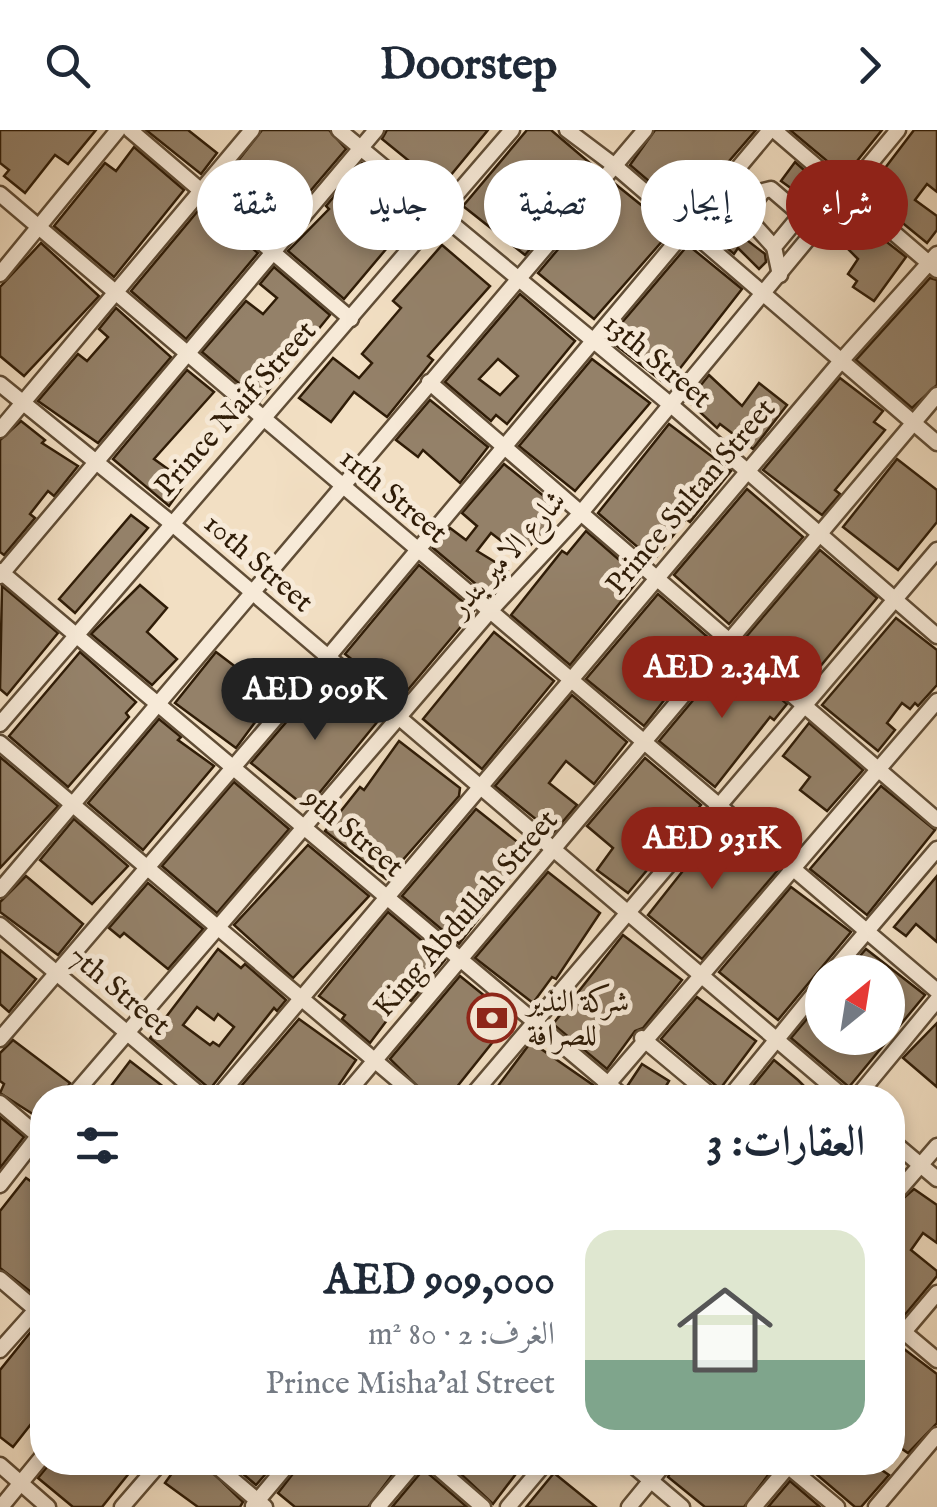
<!DOCTYPE html>
<html lang="ar">
<head>
<meta charset="utf-8">
<style>
	body { margin:0; font-family:"IM FELL English",Amiri,serif; background:#f2f2f3; color:#1f2937; direction:rtl; height:100vh; display:flex; flex-direction:column; font-size:38px; white-space:nowrap }
	* { box-sizing:border-box; margin:0 }
	p { font-size:32px; color:#747a83 }
	.icon { flex:none; width:55px; height:55px; fill:none; stroke:currentColor; stroke-width:2; stroke-linecap:round; stroke-linejoin:round }
	.map { position:relative; flex:1; overflow:hidden; direction:ltr }
	.sheet { position:absolute; left:30px; top:955px; width:875px; height:390px; display:flex; flex-direction:column; background:#fff; border-radius:40px; box-shadow:0 5px 15px #0003; direction:rtl }
	.sheet>* { flex:none }
	.top-card { position:absolute; left:30px; top:30px; width:878px; height:90px; direction:rtl; display:flex; gap:20px }
	.needle { width:65px; rotate:30deg }
	.buttons { position:absolute; left:805px; top:825px; display:grid; gap:20px }
	.buttons a { display:grid; place-items:center; width:100px; height:100px; border-radius:50%; background:#fff; box-shadow:0 5px 15px #0003; font-size:50px }
	.price { position:absolute; translate:-50% -85px; padding:0 22px; border-radius:35px; background:#8f2418; color:#fff; font-size:32px; line-height:65px; filter:drop-shadow(0 2px 5px #0008) }
	.price::after { content:''; position:absolute; left:50%; top:60px; width:30px; height:22px; margin-left:-15px; background:inherit; clip-path:polygon(0 0,100% 0,50% 100%) }
	.price.selected { background:#222; color:#fff }
	ul { padding:0; list-style:none }
	li { display:flex; align-items:center; gap:30px; height:250px; padding:0 40px }
	li span { display:grid; place-items:center; flex:none; width:280px; height:200px; border-radius:30px; color:#555 }
	li>.icon { margin-inline-start:auto }
	span .icon { width:120px; height:120px; fill:#fffc; stroke-width:1 }
	li b { font-size:42px }
	h2 { display:flex; justify-content:space-between; align-items:center; height:120px; padding:0 40px; font-size:42px }
	.chip { padding:0 35px; border-radius:45px; background:#fff; box-shadow:0 5px 15px #0003; font-size:35px; line-height:90px }
	.chip.selected { background:#8f2418; color:#fff }
	header { display:flex; justify-content:space-between; align-items:center; height:130px; padding:0 40px; background:#fff; font-size:45px; font-weight:800 }
	.map>svg:first-child { display:block }
</style>
</head>
<body>
<header><svg class="icon" aria-label="forward" viewBox="0 0 24 24"><path d="M9 5l7 7-7 7"/></svg>Doorstep<svg class="icon" aria-label="search" viewBox="0 0 24 24"><circle cx="10" cy="10" r="6"/><path d="M15 15l6 6"/></svg></header>
<div class="map">
<svg width="937" height="1377" viewBox="0 0 937 1377">
	<rect width="100%" height="100%" fill="#f2dfc3"/>
	<filter id="stains"><feTurbulence type="fractalNoise" baseFrequency=".002" numOctaves="4"/><feColorMatrix values="0 0 0 0 .2 0 0 0 0 .09 0 0 0 0 .02 0 0 0 .5 -.17"/></filter>
	<radialGradient id="worn" r=".72"><stop offset=".6" stop-color="#630" stop-opacity="0"/><stop offset="1" stop-color="#630" stop-opacity=".3"/></radialGradient>
	<g fill="#948169" stroke="#2f1c07" stroke-width="2.5" fill-rule="evenodd">
		<path d="M0,0H96L68,34L55,25L25,63L4,46L9,40L0,33Z"/>
		<path d="M146,0H188L217,23L201,44Z"/>
		<path d="M262,0H329L346,19L272,106L216,59Z"/>
		<path d="M387,0H488L441,57L382,9Z"/>
		<path d="M527,0H551L598,40L525,125L463,76Z"/>
		<path d="M655,0H756L685,82L630,35Z"/>
		<path d="M790,0H882L845,46Z"/>
		<path d="M914,0H937V62L927,54L915,70L937,86V100L927,113L866,63Z"/>
		<path d="M134,17L184,60L114,147L54,96L105,33L116,41Z"/>
		<path d="M795,32L822,56L810,72L781,51Z"/>
		<path d="M362,33L419,80L344,169L288,121L329,79L326,76Z"/>
		<path d="M614,53L672,100L594,189L538,143Z"/>
		<path d="M202,76L258,123L186,209L131,161Z"/>
		<path d="M847,81L906,127L874,171L853,157L857,151L848,144L858,129L829,100Z"/>
		<path d="M713,84L765,124L766,132L759,139L738,118L734,124L702,97Z"/>
		<path d="M41,113L99,166L24,246L0,226V157Z"/>
		<path d="M442,115L490,156L428,226L433,230L387,287L354,262L331,292L299,268L333,228L359,248L372,233L362,224L401,178L393,171Z"/>
		<path d="M688,115L742,159L667,255L608,209Z"/>
		<path d="M274,137L330,185L260,271L202,222L246,171L263,184L277,168L260,154Z"/>
		<path d="M930,148L937,150V255L912,278L856,230Z"/>
		<path d="M520,164L575,211L507,294L496,285L491,291L445,252ZM498,229L518,246L500,265L479,249Z"/>
		<path d="M116,178L171,227L98,313L38,271L78,224L87,231L108,207L99,199Z"/>
		<path d="M592,229L650,273L575,361L519,316Z"/>
		<path d="M187,240L214,262L154,329L186,352L169,376L113,329Z"/>
		<path d="M709,245L742,276L759,253L787,275L753,319L720,294L717,298L688,271Z"/>
		<path d="M840,248L883,281L874,292L885,300L835,360L840,364L822,385L763,340Z"/>
		<path d="M430,270L488,317L460,353L423,320L418,327L396,310Z"/>
		<path d="M21,291L45,310L42,313L78,336L54,366L48,361L30,384L35,388L4,425L0,422V310Z"/>
		<path d="M669,294L731,341L690,392L686,389L657,426L651,422L648,426L598,383Z"/>
		<path d="M897,329L937,360V392L898,440L843,397Z"/>
		<path d="M504,334L561,380L521,426L491,403L477,421L508,440L490,466L433,418L450,398L466,410L477,396L462,383Z"/>
		<path d="M747,359L803,407L729,494L674,445Z"/>
		<path d="M131,385L148,398L75,483L59,469Z"/>
		<path d="M586,401L640,448L570,535L511,485L562,421L567,424Z"/>
		<path d="M820,420L877,468L804,556L746,507Z"/>
		<path d="M419,435L474,481L401,568L345,524Z"/>
		<path d="M140,455L167,478L147,502L177,529L152,555L91,504Z"/>
		<path d="M2,456L58,503L7,565L0,559Z"/>
		<path d="M658,464L711,510L644,596L586,549Z"/>
		<path d="M896,488L937,520V555L918,576L915,573L910,579L902,573L887,593L895,600L878,621L822,575Z"/>
		<path d="M494,502L554,551L482,639L423,589Z"/>
		<path d="M80,522L136,572L126,583L129,587L68,657L9,606Z"/>
		<path d="M216,522L241,541L233,551L267,576L236,618L175,573Z"/>
		<path d="M730,526L787,574L774,590L770,587L715,657L659,611Z"/>
		<path d="M325,547L378,591L307,678L251,633Z"/>
		<path d="M572,565L627,612L594,654L566,631L549,653L577,675L553,703L495,656Z"/>
		<path d="M159,589L181,607L178,610L214,636L143,720L88,673Z"/>
		<path d="M809,593L863,640L827,681L800,660L810,647L783,626Z"/>
		<path d="M399,611L460,658L459,666L386,749L325,701L360,657L364,660Z"/>
		<path d="M0,627L58,676L0,738Z"/>
		<path d="M645,628L701,675L628,763L597,740L613,718L587,696Z"/>
		<path d="M234,652L289,699L217,783L162,736Z"/>
		<path d="M881,656L935,700L867,785L810,739Z"/>
		<path d="M476,679L530,722L459,814L402,766Z"/>
		<path d="M74,689L128,736L92,774L40,730Z"/>
		<path d="M720,694L778,740L702,829L648,785Z"/>
		<path d="M308,715L369,766L293,848L234,795Z"/>
		<path d="M548,742L600,783L556,849L552,847L533,873L475,828Z"/>
		<path d="M26,746L83,794L58,825L0,782V772Z"/>
		<path d="M937,746V812L916,794L906,806L894,797Z"/>
		<path d="M148,753L203,799L168,839L124,803L120,807L109,798Z"/>
		<path d="M791,757L851,802L778,890L719,842Z"/>
		<path d="M388,782L445,830L411,871L405,866L370,913L342,889L345,885L319,866Z"/>
		<path d="M623,805L682,850L643,898L635,901L607,939L553,894Z"/>
		<path d="M218,819L241,838L245,834L286,870L277,881L274,878L210,959L150,908ZM197,877L214,890L218,884L234,897L219,916L213,912L210,915L183,895Z"/>
		<path d="M866,819L925,865L849,957L791,908L822,871V908H888V842H846Z"/>
		<path d="M0,820L36,849L9,882L0,874Z"/>
		<path d="M460,846L512,888L448,968H429L390,929Z"/>
		<path d="M697,867L756,911L720,959L661,909Z"/>
		<path d="M299,889L356,930L330,968H231Z"/>
		<path d="M937,893V957L903,928Z"/>
		<path d="M13,910L70,953L61,968H42V990L0,963L4,954L0,951V923Z"/>
		<path d="M531,912L593,955L586,968H484L498,956Z"/>
		<path d="M774,930L798,950L816,968H743Z"/>
		<path d="M130,931L178,968H102Z"/>
		<path d="M642,934L669,951L666,956L682,968H647L628,955Z"/>
		<path d="M0,987L24,1007L0,1038Z"/>
		<path d="M42,1037V1158L35,1165L0,1138V1081L26,1048L32,1052Z"/>
		<path d="M914,1059L937,1075V1113L923,1103L911,1120L937,1141V1146L903,1187L892,1182V1078Z"/>
		<path d="M37,1194L42,1195V1280L13,1317L0,1307V1240Z"/>
		<path d="M904,1219L937,1244V1293L908,1323L892,1312V1226Z"/>
		<path d="M51,1332H138L102,1377H73L38,1348Z"/>
		<path d="M180,1332H202L243,1372L240,1377H198L165,1353Z"/>
		<path d="M229,1332H276L256,1355Z"/>
		<path d="M302,1332H402L368,1377H295L278,1363Z"/>
		<path d="M448,1332H525L493,1374Z"/>
		<path d="M676,1332H778L744,1377H705L668,1347Z"/>
		<path d="M802,1332H870L889,1345L861,1377H855Z"/>
		<path d="M423,1340L430,1345L467,1377H392Z"/>
		<path d="M554,1343L596,1377H526Z"/>
		<path d="M790,1351L820,1377H768Z"/>
	</g>
	<g fill="none" stroke-linecap="round" stroke-linejoin="round">
		<g stroke="#604d36" stroke-width="19">
			<g id="minor">
				<path d="M130,0L351,189"/>
				<path d="M339,0L671,275L937,506"/>
				<path d="M567,0L615,36L937,313"/>
				<path d="M774,0L937,140"/>
				<path d="M0,64L937,861"/>
				<path d="M774,117L745,85L763,61L771,59L806,89"/>
				<path d="M0,144L118,0"/>
				<path d="M780,145L774,117L798,88L811,90"/>
				<path d="M429,252L937,690"/>
				<path d="M0,254L170,392L845,968"/>
				<path d="M0,300L252,0"/>
				<path d="M0,441L625,968"/>
				<path d="M0,446L376,0"/>
				<path d="M0,594L512,0"/>
				<path d="M0,613L419,968"/>
				<path d="M0,760L645,0"/>
				<path d="M0,795L204,968"/>
				<path d="M832,842L937,719"/>
				<path d="M642,908L714,968"/>
				<path d="M0,909L328,527L770,0"/>
				<path d="M71,968L491,480L580,384L898,0"/>
				<path d="M217,968L841,231L937,124"/>
				<path d="M343,968L937,265"/>
				<path d="M470,968L937,420"/>
				<path d="M596,968L937,571"/>
				<path d="M729,968L822,854"/>
				<path d="M856,968L937,870"/>
				<path d="M0,973L42,1009"/>
				<path d="M892,1011L937,1049"/>
				<path d="M0,1055L42,1001"/>
				<path d="M892,1068L937,1016"/>
				<path d="M0,1149L42,1185"/>
				<path d="M892,1192L937,1230"/>
				<path d="M892,1216L937,1163"/>
				<path d="M0,1220L42,1173"/>
				<path d="M212,1332L265,1377"/>
				<path d="M431,1332L483,1377"/>
				<path d="M629,1332L682,1377"/>
				<path d="M0,1335L48,1377"/>
				<path d="M789,1337L837,1377"/>
				<path d="M253,1376L290,1332"/>
				<path d="M1,1377L42,1327"/>
				<path d="M122,1377L161,1332"/>
				<path d="M378,1377L416,1332"/>
				<path d="M508,1377L546,1332"/>
				<path d="M629,1377L666,1332"/>
				<path d="M754,1377L792,1332"/>
				<path d="M876,1377L937,1305"/>
			</g>
		</g>
		<use href="#minor" stroke="#f7ead8" stroke-width="14"/>
	</g>
	<defs>
		<g id="bank-ring" transform="scale(2.5)"><circle r="9.5" fill="#f7ead8" stroke="#8f2418" stroke-width="1.5"/><path d="M-6-4H6V4H-6ZM0-2.3a2.3 2.3 0 1 0 0 4.6a2.3 2.3 0 1 0 0-4.6Z" fill="#8f2418"/></g>
	</defs>
	<g fill-rule="evenodd">
		<use href="#bank-ring" x="492" y="888"/>
	</g>
	<g text-anchor="middle" stroke-width="10" stroke-linejoin="round" paint-order="stroke">
		<g font-size="30" fill="#2f1c07" stroke="#f7ead8">
			<text transform="translate(658 230) rotate(40)" y="10">13th Street</text>
			<text transform="translate(235 278) rotate(-48)" y="10">Prince Naif Street</text>
			<text transform="translate(394 365) rotate(40)" y="10">11th Street</text>
			<text transform="translate(690 366) rotate(-50)" y="10">Prince Sultan Street</text>
			<text transform="translate(507 423) rotate(-48)" y="10">شارع الامير بندر</text>
			<text transform="translate(259 432) rotate(41)" y="10">10th Street</text>
			<text transform="translate(354 702) rotate(40)" y="10">9th Street</text>
			<text transform="translate(465 783) rotate(-49)" y="10">King Abdullah Street</text>
			<text transform="translate(120 860) rotate(40)" y="10">7th Street</text>
		</g>
		<g font-size="30" fill="#2f1c07" stroke="#f7ead8" text-anchor="start">
			<text x="527" y="881">شركة النذير<tspan x="527" dy="34">للصرافة</tspan></text>
		</g>
	</g>
	<rect width="100%" height="100%" filter="url(#stains)"/>
	<rect width="100%" height="100%" fill="url(#worn)"/>
</svg>
<div class="buttons">
<a><svg class="needle" viewBox="-14 -14 28 28"><path d="M0-13l5 13h-10z" fill="#e53935"/><path d="M0 13l5-13h-10z" fill="#747a83"/></svg></a>
</div>
<b class="price" style="left:722px;top:591px">AED 2.34M</b>
<b class="price selected" style="left:315px;top:613px">AED 909K</b>
<b class="price" style="left:712px;top:762px">AED 931K</b>
<div class="top-card">
<a class="chip selected">شراء</a>
<a class="chip">إيجار</a>
<a class="chip">تصفية</a>
<a class="chip">جديد</a>
<a class="chip">شقة</a>
</div>
<section class="sheet">
<h2>العقارات: 3<svg class="icon" aria-label="filters" viewBox="0 0 24 24"><path d="M4 7h16M4 17h16"/><circle cx="9" cy="7" r="2"/><circle cx="15" cy="17" r="2"/></svg></h2>
<ul>
<li><span style="background:linear-gradient(#dfe7d0 65%,#7fa58c 0)"><svg class="icon" aria-label="home" viewBox="0 0 24 24"><path d="M3 11l9-7 9 7M6 9v11h12V9"/></svg></span><div><b>AED 909,000</b><p>الغرف: 2 · 80 m²</p><p>Prince Misha'al Street</p></div></li>
</ul>
</section>
</div>
</body>
</html>
